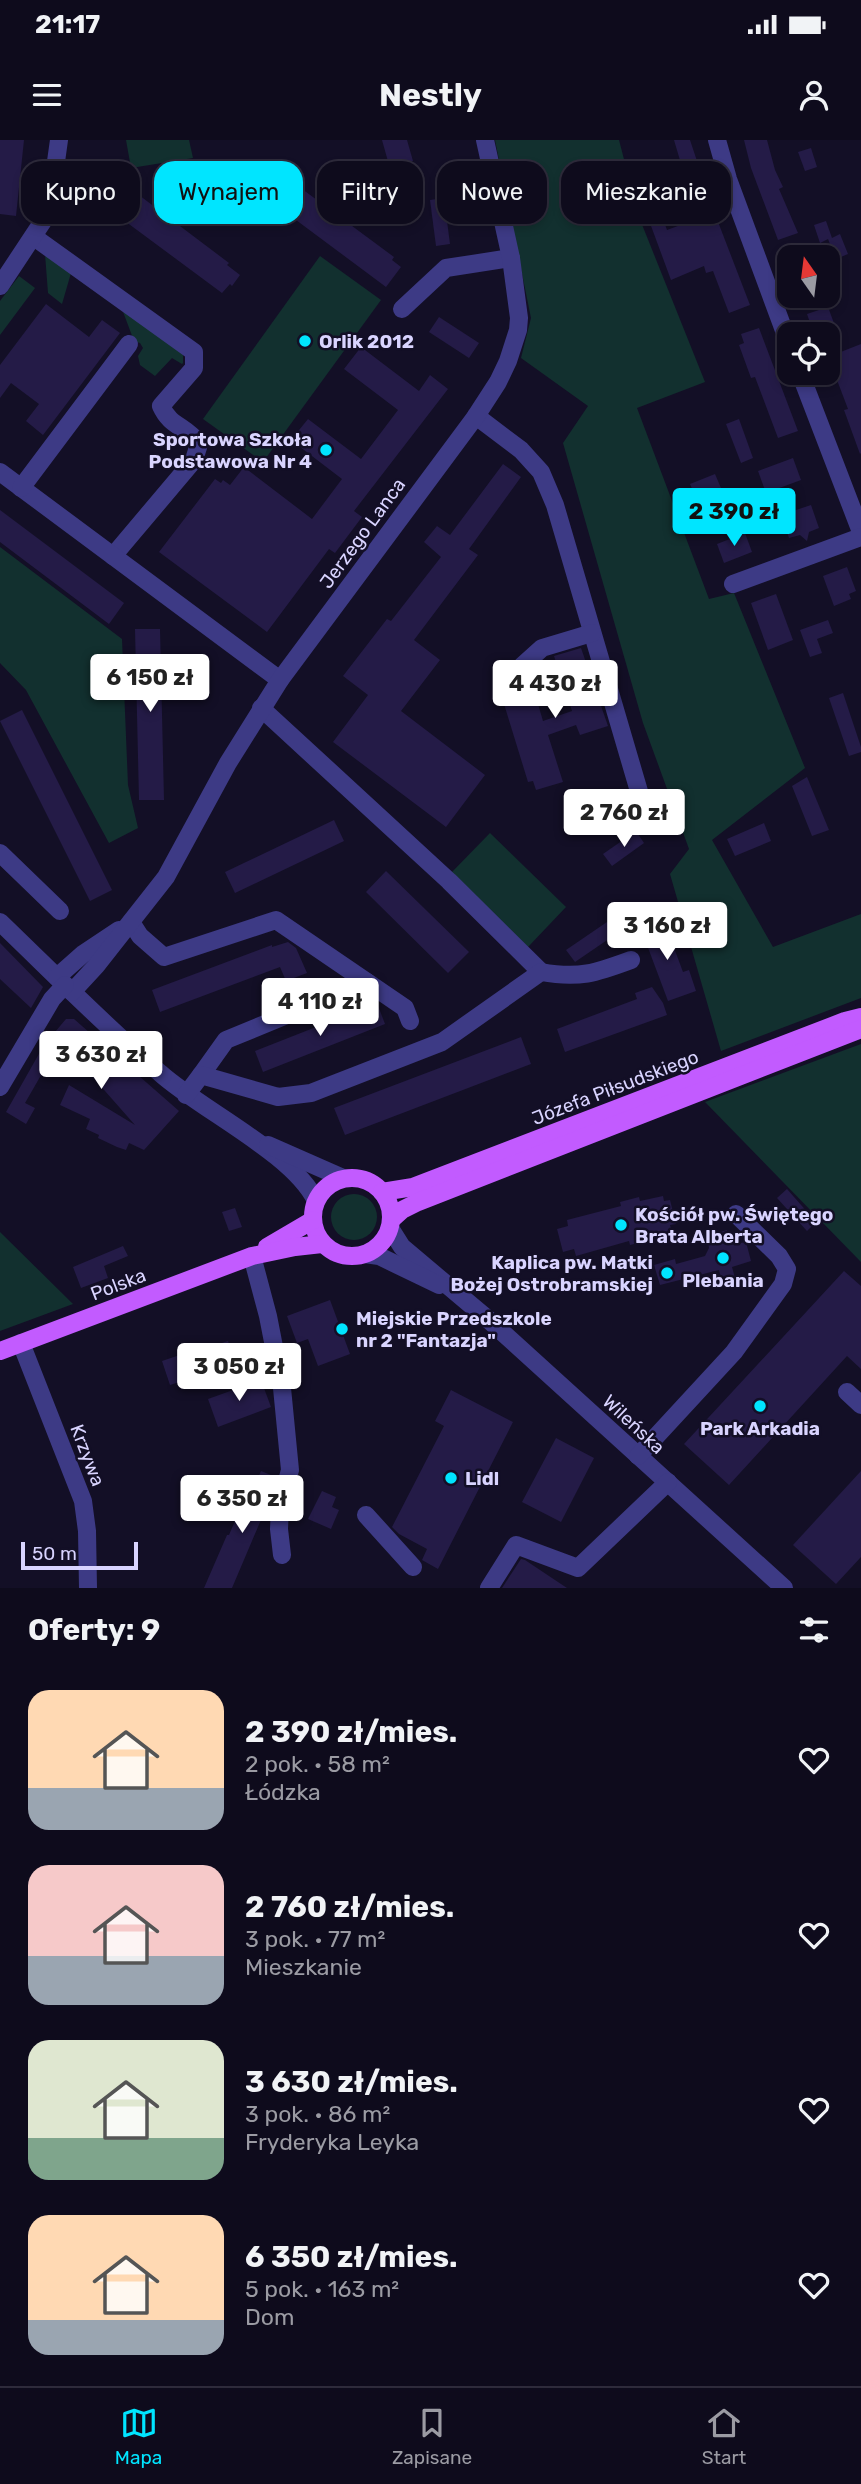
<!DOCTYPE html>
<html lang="pl">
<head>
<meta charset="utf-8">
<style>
	body { margin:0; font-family:Rubik,sans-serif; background:#1c1929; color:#f1f3f6; height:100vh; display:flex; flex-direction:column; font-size:26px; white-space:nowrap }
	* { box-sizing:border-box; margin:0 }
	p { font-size:23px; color:#9b9ba3 }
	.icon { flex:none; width:38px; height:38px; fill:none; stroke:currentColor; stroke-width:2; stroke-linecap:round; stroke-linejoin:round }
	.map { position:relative; height:1448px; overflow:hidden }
	.sheet { display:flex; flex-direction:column; background:#0e0b1c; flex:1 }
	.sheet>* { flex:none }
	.guide { position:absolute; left:21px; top:21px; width:819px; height:63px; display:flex; gap:14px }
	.needle { width:46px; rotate:346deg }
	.buttons { position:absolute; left:777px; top:105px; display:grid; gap:14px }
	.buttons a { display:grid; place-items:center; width:63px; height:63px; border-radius:14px; background:#0e0b1c; box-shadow:0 4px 10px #0003,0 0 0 2px #2e2b3b; font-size:35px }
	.scale { position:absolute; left:21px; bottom:18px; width:117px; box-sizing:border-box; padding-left:7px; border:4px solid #d9d4ff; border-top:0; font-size:19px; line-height:24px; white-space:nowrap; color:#d9d4ff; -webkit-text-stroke:5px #130f26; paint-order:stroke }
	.price { position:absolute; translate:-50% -60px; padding:0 16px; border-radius:7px; background:#fff; color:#222; font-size:23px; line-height:46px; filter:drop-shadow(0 2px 4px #0008) }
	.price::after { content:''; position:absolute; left:50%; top:42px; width:21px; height:16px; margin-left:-10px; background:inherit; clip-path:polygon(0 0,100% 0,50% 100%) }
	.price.current { background:#00e5ff; color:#111 }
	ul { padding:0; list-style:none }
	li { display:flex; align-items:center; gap:21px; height:175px; padding:0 28px }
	li span { display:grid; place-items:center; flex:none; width:196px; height:140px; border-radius:21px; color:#555 }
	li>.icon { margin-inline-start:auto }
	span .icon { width:84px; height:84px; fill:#fffc; stroke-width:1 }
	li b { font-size:30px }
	h2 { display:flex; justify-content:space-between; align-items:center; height:84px; padding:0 28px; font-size:30px }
	.pill { padding:0 24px; border-radius:21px; background:#0e0b1c; box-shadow:0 4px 10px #0003,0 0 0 2px #2e2b3b; font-size:24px; line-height:63px }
	.pill.current { background:#00e5ff; color:#111 }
	.status { display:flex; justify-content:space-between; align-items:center; height:49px; padding:0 35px; background:#0e0b1c; direction:ltr }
	.status svg { height:19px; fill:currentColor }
	header { display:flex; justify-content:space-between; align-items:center; height:91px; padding:0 28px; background:#0e0b1c; font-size:32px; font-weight:700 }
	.tab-bar { display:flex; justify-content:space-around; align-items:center; height:98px; border-top:2px solid #2e2b3b; background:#0e0b1c; font-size:19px; color:#9b9ba3 }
	.tab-bar a { display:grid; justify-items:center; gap:4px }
	.tab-bar .current { color:#00e5ff }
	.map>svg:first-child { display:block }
</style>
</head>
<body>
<div class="status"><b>21:17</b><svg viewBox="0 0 49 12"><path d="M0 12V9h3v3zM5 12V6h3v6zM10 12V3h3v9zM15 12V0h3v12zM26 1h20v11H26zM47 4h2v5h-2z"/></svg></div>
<header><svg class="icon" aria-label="menu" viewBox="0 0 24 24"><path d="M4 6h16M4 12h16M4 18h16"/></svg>Nestly<svg class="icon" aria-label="person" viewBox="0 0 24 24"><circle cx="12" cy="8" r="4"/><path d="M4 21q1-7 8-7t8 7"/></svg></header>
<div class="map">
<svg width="861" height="1448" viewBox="0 0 861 1448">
	<rect width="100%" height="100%" fill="#130f26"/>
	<g fill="#12302f">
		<path d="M126,0H189L193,18L131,28Z"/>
		<path d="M495,0H619L639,77L705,242L637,268L709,459L734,453L805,628L712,700L773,807L861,774V858L721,911L670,734L689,709L643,583L563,303L588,266L521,218L531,178Z"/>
		<path d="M45,114L71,133L62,164L48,153Z"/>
		<path d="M320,116L381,160L263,322L203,279Z"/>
		<path d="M19,136L35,148L0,195V161Z"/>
		<path d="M122,169L178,210L183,215V223L182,224L172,218L155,236L140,225L138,216L143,208L140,203L134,201Z"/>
		<path d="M0,407L122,499L128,645L138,688L109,703L26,550L0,523Z"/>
		<path d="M490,693L566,767L528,807L451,733Z"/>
		<path d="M861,904V1122L705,962Z"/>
		<circle cx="354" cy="1077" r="23"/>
		<path d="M0,1092L73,1164L0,1191Z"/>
	</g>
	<g fill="#241b47">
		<path d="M0,0H24L16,76L0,74Z"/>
		<path d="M382,0H407L413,21L389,25Z"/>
		<path d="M674,0H690L701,33L697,34V37L706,63L710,61L750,165L729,173L713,131L706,133L704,126L671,140L647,75L660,71L667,90L694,80L684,53L681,54L673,31L682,27Z"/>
		<path d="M744,0H767L775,30L783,47L779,49L798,93L778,100L751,28Z"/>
		<path d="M811,8L817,27L805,31L798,12Z"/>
		<path d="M264,26L273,32L275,29L394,117L392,120L401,127L386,147L249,45Z"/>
		<path d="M98,30L108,38L111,34L229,123L227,125L240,135L232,146L230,144L222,153L83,50Z"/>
		<path d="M444,58L450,104L436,106L430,60Z"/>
		<path d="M826,81L832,98L840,94L848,114L836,119L828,99L820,103L814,85Z"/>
		<path d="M46,164L89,197L102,180L120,193L43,295L26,281L39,264L11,243L0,258V225Z"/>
		<path d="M828,167L838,194H814L807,174Z"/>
		<path d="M439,177L479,203L469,218L429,192Z"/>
		<path d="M759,188L798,291L778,298L755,237L751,238L739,205L744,203L741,194Z"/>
		<path d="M861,204V313L860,314L844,270L848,269L837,240L832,242L828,230V217Z"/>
		<path d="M361,207L419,251L430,235L448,249L354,371L362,377L335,413L329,409L267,492L159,412L215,339L221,343L223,340L230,345L244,327L312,379L342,339L291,300L308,279L361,319L398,270L344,229Z"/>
		<path d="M739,279L753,318L741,323L726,284Z"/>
		<path d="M793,318L801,340L766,353L758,331Z"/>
		<path d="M503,324L521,337L469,409L478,415L414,500L440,520L401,571L485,635L446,687L333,602L368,555L343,536L387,479L391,481L441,417L424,402L437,386L450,395Z"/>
		<path d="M715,334L721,348L696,358L690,344Z"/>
		<path d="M758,353L770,386L756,391L744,358Z"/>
		<path d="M811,365L819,388L809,392L807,401L800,395L789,398L787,392L781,394L775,377Z"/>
		<path d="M0,370L124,463L109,484L0,402Z"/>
		<path d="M745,393L752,412L724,423L717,404Z"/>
		<path d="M847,427L856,451L849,454L851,459L834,466L823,436Z"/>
		<path d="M776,454L793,500L768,510L751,463Z"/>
		<path d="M828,480L833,493L817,499L822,513L810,517L800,490Z"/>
		<path d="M135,489H160L164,660H139Z"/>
		<path d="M581,508L608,586L580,595L576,585L548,595L563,642L536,650L533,641L528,642L504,564L535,554L543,581L572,571L554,516Z"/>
		<path d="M843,553L861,607V612L849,616L829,558Z"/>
		<path d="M22,570L112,750L90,761L0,581Z"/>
		<path d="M807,637L829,690L812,696L792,646Z"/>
		<path d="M334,680L344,701L235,753L225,732Z"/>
		<path d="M764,683L771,701L735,716L727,699Z"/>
		<path d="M636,691L644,703L612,726L603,714Z"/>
		<path d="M386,731L469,812L448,833L366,752Z"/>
		<path d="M664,781L683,832L689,830L696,851L668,861L641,789Z"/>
		<path d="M607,782L616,794L575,822L566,810Z"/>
		<path d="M288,802L296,808L307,833L286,841L280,827L160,872L152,850L272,805V807Z"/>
		<path d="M0,803L43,847L31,868L0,839Z"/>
		<path d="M652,847L663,863L667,875L565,912L557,889L637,859L635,853Z"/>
		<path d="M377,863L385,884L263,932L255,911Z"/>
		<path d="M66,879H74L179,971L144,1010L129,1003L126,1010L117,1007L98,998L99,995L86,989L90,979L60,965L69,945L135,985L90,934L92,932L67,909L61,916L55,911L25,963L35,968L26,984L6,972L44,905Z"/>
		<path d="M521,897L531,924L345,995L334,968Z"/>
		<path d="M787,1049L816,1082L807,1091L777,1058Z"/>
		<path d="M663,1056L664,1061L670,1060L676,1084L670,1085L672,1091L649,1097L650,1100L630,1105L629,1101L576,1116L574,1109L563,1112L557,1089L568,1086L567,1080L621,1066L620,1062L639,1057L640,1061Z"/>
		<path d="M235,1068L242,1087L229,1091L222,1072Z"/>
		<path d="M727,1090L730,1105L746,1102L751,1121L732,1127L735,1138L722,1142L719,1130L660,1145L654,1125L675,1119L676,1124L705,1116L709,1108L707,1096Z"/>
		<path d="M123,1106L128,1116L104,1126L108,1138L81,1148L73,1127Z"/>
		<path d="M844,1131L861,1146V1229L847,1216L729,1345L684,1304Z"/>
		<path d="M330,1160L350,1214L318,1226L308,1199L297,1203L287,1176Z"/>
		<path d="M228,1201L236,1224L170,1245L162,1221L215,1203L216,1205Z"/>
		<path d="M261,1240L271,1267L218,1287L208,1259Z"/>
		<path d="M451,1250L513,1282L438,1429L422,1420L427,1409L399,1394L392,1387L444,1286L435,1281Z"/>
		<path d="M556,1298L594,1318L561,1382L522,1362Z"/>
		<path d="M261,1331L276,1337L272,1354L232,1448H204L227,1395H229L238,1374L241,1376Z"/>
		<path d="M861,1331V1417L836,1444L793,1405Z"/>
		<path d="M322,1351L336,1357L332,1367L339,1370L331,1389L308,1379Z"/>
		<path d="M521,1419L525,1420L567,1448H502Z"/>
	</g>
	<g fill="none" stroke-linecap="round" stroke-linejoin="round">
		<g stroke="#3d3a85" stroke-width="18">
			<path d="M717,0L728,39L789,204"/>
			<path d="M34,97L194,212V228L161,266C171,288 186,285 199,304L194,320L113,416"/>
			<path d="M0,146L49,72L59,0"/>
			<path d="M402,169L446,128L511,118"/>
			<path d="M800,233L861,392"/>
			<path d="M476,276L521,310L541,332L555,365L648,682"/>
			<path d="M0,332L280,540"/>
			<path d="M21,348L129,204"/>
			<path d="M733,444L861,397"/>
			<path d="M522,526L542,508L592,493"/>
			<path d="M261,568L449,741L541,832"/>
			<path d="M0,713L60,771"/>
			<path d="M0,782C53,833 104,885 160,933C201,970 294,1014 316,1061"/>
			<path d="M131,782L140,796L164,817L276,780L405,868L410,881"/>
			<path d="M57,837L83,814L119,790"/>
			<path d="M72,852L96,826L166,737L228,623L280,540L476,276L498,242L508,221L518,190L519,178L511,118L485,0"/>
			<path d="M201,935L226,900L367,842"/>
			<path d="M0,947L52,859L65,845"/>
			<path d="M186,955L201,935L278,957L311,953L442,902L541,832C579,839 596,833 631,820"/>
			<path d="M268,1005L343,1038"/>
			<path d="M390,1088L402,1107L490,1181L784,1448"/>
			<path d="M365,1114L379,1116L439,1145"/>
			<path d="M252,1116L268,1176L282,1248L290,1330L280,1367L279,1389L282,1415"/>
			<path d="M21,1203L83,1361L87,1391L88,1448"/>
			<path d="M847,1252L861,1265"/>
			<path d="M638,1316L734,1212L783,1144L787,1129L779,1116L736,1074"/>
			<path d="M366,1375L413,1427"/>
			<path d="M489,1448L516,1405L578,1428L668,1342"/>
		</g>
		<g stroke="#c25bff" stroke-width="18">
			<circle cx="352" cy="1077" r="39"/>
			<path d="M382,1052L413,1047L845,881L861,877"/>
			<path d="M392,1079L402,1070L418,1062L861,889"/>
			<path d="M267,1107L313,1080"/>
			<path d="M0,1211L252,1116L295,1107L322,1104"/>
		</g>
	</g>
	<g fill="#00e5ff" stroke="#130f26" stroke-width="2.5">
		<circle cx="305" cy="201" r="7"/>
		<circle cx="326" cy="310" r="7"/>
		<circle cx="621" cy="1085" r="7"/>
		<circle cx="723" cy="1118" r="7"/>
		<circle cx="667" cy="1133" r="7"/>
		<circle cx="342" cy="1189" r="7"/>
		<circle cx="760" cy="1266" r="7"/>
		<circle cx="451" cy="1338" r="7"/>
	</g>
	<g text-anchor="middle" stroke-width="5" stroke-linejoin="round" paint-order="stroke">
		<g font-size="19" font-weight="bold" fill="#d9d4ff" stroke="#130f26" text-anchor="start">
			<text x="319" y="208">Orlik 2012</text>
			<text x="312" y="306" text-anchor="end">Sportowa Szkoła<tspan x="312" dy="22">Podstawowa Nr 4</tspan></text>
			<text x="635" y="1081">Kościół pw. Świętego<tspan x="635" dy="22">Brata Alberta</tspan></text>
			<text x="653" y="1129" text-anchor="end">Kaplica pw. Matki<tspan x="653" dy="22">Bożej Ostrobramskiej</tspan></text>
			<text x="723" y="1147" text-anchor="middle">Plebania</text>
			<text x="356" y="1185">Miejskie Przedszkole<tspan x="356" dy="22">nr 2 "Fantazja"</tspan></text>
			<text x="760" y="1295" text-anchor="middle">Park Arkadia</text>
			<text x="465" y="1345">Lidl</text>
		</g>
		<g font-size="19" fill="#d9d4ff" stroke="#130f26">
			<text transform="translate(362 393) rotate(-54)" y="7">Jerzego Lanca</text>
			<text transform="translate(615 947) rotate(-21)" y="7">Józefa Piłsudskiego</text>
			<text transform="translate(118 1144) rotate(-21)" y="7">Polska</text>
			<text transform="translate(634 1284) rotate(43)" y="7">Wileńska</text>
			<text transform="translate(88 1315) rotate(69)" y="7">Krzywa</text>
		</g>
	</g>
</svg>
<div class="buttons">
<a><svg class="needle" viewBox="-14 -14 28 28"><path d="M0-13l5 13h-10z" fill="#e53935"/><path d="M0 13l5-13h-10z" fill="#9b9ba3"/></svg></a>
<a><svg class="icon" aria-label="locate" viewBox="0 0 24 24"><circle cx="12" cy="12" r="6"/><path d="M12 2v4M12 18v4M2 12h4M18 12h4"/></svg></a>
</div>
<div class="scale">50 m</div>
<b class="price current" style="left:734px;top:408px">2 390 zł</b>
<b class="price" style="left:150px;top:574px">6 150 zł</b>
<b class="price" style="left:555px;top:580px">4 430 zł</b>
<b class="price" style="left:624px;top:709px">2 760 zł</b>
<b class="price" style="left:667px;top:822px">3 160 zł</b>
<b class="price" style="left:320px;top:898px">4 110 zł</b>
<b class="price" style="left:101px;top:951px">3 630 zł</b>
<b class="price" style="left:239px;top:1263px">3 050 zł</b>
<b class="price" style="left:242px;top:1395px">6 350 zł</b>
<div class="guide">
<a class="pill">Kupno</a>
<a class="pill current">Wynajem</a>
<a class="pill">Filtry</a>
<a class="pill">Nowe</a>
<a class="pill">Mieszkanie</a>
</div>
</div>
<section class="sheet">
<h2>Oferty: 9<svg class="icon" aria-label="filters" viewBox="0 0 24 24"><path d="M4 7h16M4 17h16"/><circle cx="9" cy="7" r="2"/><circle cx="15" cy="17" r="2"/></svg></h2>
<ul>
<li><span style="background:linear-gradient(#ffd9b3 70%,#9aa5b1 0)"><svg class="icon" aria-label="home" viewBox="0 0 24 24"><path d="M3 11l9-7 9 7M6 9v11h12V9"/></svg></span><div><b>2 390 zł/mies.</b><p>2 pok. · 58 m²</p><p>Łódzka</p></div><svg class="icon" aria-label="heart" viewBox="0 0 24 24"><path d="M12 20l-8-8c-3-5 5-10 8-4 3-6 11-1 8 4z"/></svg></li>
<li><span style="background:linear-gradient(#f6c9c9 65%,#9aa5b1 0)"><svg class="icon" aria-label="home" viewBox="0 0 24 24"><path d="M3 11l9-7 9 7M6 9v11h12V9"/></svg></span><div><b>2 760 zł/mies.</b><p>3 pok. · 77 m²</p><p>Mieszkanie</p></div><svg class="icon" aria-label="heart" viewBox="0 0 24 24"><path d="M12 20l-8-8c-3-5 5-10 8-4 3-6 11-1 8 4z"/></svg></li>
<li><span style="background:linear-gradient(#dfe7d0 70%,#7fa58c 0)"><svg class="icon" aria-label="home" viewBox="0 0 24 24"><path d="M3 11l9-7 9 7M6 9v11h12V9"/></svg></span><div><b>3 630 zł/mies.</b><p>3 pok. · 86 m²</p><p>Fryderyka Leyka</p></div><svg class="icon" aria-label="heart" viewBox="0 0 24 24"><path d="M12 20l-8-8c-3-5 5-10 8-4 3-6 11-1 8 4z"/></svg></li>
<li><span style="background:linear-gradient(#ffd9b3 75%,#9aa5b1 0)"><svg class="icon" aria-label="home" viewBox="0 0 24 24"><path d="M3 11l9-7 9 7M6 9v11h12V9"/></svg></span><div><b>6 350 zł/mies.</b><p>5 pok. · 163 m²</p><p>Dom</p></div><svg class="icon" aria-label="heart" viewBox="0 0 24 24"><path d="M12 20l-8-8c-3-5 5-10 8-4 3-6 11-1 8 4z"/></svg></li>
</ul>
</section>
<nav class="tab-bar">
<a class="current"><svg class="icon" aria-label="map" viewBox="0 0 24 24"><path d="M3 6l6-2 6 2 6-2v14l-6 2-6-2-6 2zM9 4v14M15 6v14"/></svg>Mapa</a>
<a><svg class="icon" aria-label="saved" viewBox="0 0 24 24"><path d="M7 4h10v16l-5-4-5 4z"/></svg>Zapisane</a>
<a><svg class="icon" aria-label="home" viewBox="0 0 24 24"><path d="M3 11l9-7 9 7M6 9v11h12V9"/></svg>Start</a>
</nav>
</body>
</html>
